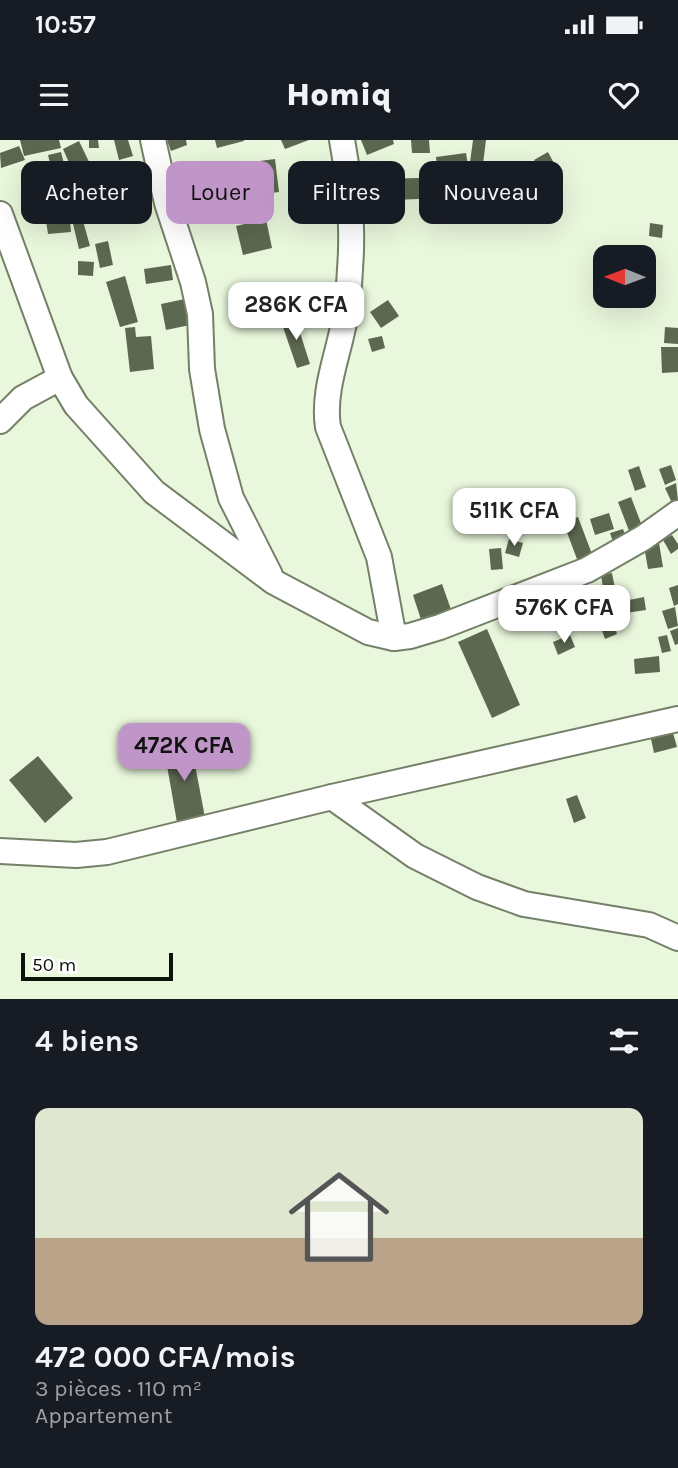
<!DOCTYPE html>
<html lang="fr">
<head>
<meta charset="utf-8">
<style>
	body { margin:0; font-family:Karla,sans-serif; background:#242831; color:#f1f3f6; height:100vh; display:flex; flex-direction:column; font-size:26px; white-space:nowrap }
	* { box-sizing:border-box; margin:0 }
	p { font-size:23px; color:#9ea1a6 }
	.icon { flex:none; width:38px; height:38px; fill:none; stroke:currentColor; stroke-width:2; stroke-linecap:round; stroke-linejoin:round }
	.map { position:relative; height:859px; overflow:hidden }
	.panel { display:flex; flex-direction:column; background:#171b24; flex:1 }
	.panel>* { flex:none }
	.top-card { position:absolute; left:21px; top:21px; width:637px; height:63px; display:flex; gap:14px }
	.needle { width:46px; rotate:271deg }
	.fabs { position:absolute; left:593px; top:105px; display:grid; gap:14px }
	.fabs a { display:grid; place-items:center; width:63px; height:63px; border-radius:14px; background:#171b24; box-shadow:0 7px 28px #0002; font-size:35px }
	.scale { position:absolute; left:21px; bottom:18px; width:152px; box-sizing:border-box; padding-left:7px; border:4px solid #0f130a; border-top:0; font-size:19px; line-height:24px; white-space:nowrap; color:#0f130a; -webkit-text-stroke:5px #fff; paint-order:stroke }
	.price { position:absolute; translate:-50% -60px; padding:0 16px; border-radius:14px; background:#fff; color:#222; font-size:23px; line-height:46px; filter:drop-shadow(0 2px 4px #0008) }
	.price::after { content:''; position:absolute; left:50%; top:42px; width:21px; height:16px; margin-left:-10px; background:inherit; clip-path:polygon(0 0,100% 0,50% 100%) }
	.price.current { background:#c096c8; color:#111 }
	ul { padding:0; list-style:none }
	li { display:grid; align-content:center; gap:14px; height:371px; padding:0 35px }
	li span { display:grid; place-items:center; height:217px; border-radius:14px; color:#555 }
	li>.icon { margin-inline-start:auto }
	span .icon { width:126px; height:126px; fill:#fffc; stroke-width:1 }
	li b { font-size:30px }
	h2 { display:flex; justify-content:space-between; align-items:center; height:84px; padding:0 35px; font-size:30px }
	.chip { padding:0 24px; border-radius:14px; background:#171b24; box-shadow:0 7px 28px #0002; font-size:24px; line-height:63px }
	.chip.current { background:#c096c8; color:#111 }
	.status { display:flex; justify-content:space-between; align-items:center; height:49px; padding:0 35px; background:#171b24; direction:ltr }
	.status svg { height:19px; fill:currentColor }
	header { display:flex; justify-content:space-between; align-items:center; height:91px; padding:0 35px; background:#171b24; font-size:32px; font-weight:800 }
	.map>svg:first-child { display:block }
</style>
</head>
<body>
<div class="status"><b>10:57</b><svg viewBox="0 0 49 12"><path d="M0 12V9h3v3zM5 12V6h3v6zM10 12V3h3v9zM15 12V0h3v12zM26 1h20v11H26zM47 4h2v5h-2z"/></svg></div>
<header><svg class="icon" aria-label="menu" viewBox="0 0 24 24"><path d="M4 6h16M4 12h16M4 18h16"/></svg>Homiq<svg class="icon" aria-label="heart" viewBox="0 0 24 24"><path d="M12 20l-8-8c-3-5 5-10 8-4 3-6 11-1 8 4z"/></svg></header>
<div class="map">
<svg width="678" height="859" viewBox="0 0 678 859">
	<rect width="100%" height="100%" fill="#e9f7dc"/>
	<g fill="#5d6851">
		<path d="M20,0H59L61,8L24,16Z"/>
		<path d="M89,0H98L99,8H89Z"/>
		<path d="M114,0H128L133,16L119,20Z"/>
		<path d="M167,0H186L187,5L171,11Z"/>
		<path d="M215,0H244V1L217,8Z"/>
		<path d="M281,0H309L285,9Z"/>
		<path d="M361,0H393L394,4L367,15Z"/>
		<path d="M411,0H429L430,13H412Z"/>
		<path d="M473,0H486L482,32L469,30Z"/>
		<path d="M79,1L91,26L74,34L63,9Z"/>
		<path d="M19,6L25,20L1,28L0,13Z"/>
		<path d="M61,12L73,59L60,62L48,15Z"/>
		<path d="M548,12L557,29L543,36L534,20Z"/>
		<path d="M466,13L469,32L438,37L436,17Z"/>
		<path d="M275,19L279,52L255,55L253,40L239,42L237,24Z"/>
		<path d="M374,23L376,37L366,38L364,24Z"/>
		<path d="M333,30L336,47L311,52L308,36Z"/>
		<path d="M419,38V59L393,60V53H377V39Z"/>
		<rect x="430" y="38" width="16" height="39"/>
		<path d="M228,47L229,60L188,63L187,51Z"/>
		<path d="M256,55L263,76L239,84L232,62Z"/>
		<path d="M70,79L71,92L48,94L46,81Z"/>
		<path d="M266,79L272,108L243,115L236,86Z"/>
		<path d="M83,81L90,106L79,109L73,84Z"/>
		<path d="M650,83L663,85L662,98L649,96Z"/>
		<path d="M108,101L113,125L100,128L95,104Z"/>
		<path d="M78,121L94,122L93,136L78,135Z"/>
		<path d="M171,125L173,140L146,144L144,129Z"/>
		<path d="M125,136L138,182L120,187L106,142Z"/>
		<path d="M185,159L190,185L166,190L161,164Z"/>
		<path d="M388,160L399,176L381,188L370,172Z"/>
		<path d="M295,177L310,224L297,228L281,181Z"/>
		<path d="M135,187L136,197L151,196L154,229L130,232L125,188Z"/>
		<path d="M665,187L678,188V204L664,203Z"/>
		<path d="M382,196L385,208L372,212L368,199Z"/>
		<path d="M661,207H678V232L662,233Z"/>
		<path d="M671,325L676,340L665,345L659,329Z"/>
		<path d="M639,326L646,347L635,351L628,330Z"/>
		<path d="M676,343L678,360L672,363L665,348Z"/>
		<path d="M631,357L644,391L631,396L618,362Z"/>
		<path d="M609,373L614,389L595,395L590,379Z"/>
		<path d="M578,377L595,422L580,427L563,382Z"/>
		<path d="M623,389L628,403L615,408L610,393Z"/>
		<path d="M672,395L678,404V409L671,414L663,400Z"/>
		<path d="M509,399L523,403L519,417L505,413Z"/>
		<path d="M659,403L663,427L648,429L644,406Z"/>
		<path d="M501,408L503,429L491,430L489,409Z"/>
		<path d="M612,433L617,459L605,461L601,435Z"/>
		<path d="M442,444L454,478L424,489L413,455Z"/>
		<path d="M678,445V464L674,466L669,448Z"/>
		<path d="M644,457L646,470L626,473L624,461Z"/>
		<path d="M675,467L678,486L668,489L662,471Z"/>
		<path d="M612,478L617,494L605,499L599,482Z"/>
		<path d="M678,488V504L675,505L670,491Z"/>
		<path d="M487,489L520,565L492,578L458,502Z"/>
		<path d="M570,495L575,507L558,515L553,502Z"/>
		<path d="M667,495L671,511L662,513L658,497Z"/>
		<path d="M659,516L660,532L635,534L634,519Z"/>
		<path d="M673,593L677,607L654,613L651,599Z"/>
		<path d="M190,598L206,683L178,688L163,603Z"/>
		<path d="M38,616L73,658L45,683L9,640Z"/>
		<path d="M577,655L586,678L574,683L566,659Z"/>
	</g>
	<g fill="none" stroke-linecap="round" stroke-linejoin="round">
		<g stroke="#748068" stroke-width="28">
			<g id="minor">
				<path d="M153,0L167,63L193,142L200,174L202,229L212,289L231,358L270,435"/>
				<path d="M342,0C353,57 354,113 346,171C341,209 322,248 328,287L379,417L394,498"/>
				<path d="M0,74L60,238L76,265L154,352L274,442L368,492L394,498L410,496L440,487L587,430L643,398L678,373"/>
				<path d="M0,281L23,258L60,238"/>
				<path d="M332,657L415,716L477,747L524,764L649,785L678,798"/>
				<path d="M0,711L76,715L107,712L332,657L678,579"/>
			</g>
		</g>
		<use href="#minor" stroke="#fff" stroke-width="24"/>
	</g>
</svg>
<div class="fabs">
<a><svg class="needle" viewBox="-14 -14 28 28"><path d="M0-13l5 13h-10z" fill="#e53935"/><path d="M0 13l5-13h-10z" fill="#9ea1a6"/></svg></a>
</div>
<div class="scale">50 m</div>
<b class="price" style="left:296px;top:202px">286K CFA</b>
<b class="price" style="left:514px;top:408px">511K CFA</b>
<b class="price" style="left:564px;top:505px">576K CFA</b>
<b class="price current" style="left:184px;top:643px">472K CFA</b>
<div class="top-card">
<a class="chip">Acheter</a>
<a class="chip current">Louer</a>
<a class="chip">Filtres</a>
<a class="chip">Nouveau</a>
</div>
</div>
<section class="panel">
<h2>4 biens<svg class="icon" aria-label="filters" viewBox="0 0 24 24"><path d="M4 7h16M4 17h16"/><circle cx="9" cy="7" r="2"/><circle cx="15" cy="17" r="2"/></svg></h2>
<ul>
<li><span style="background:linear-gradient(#dfe7d0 60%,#b9a48a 0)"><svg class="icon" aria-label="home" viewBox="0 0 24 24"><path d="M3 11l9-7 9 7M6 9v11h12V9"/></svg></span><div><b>472 000 CFA/mois</b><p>3 pièces · 110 m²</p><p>Appartement</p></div></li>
</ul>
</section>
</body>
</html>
